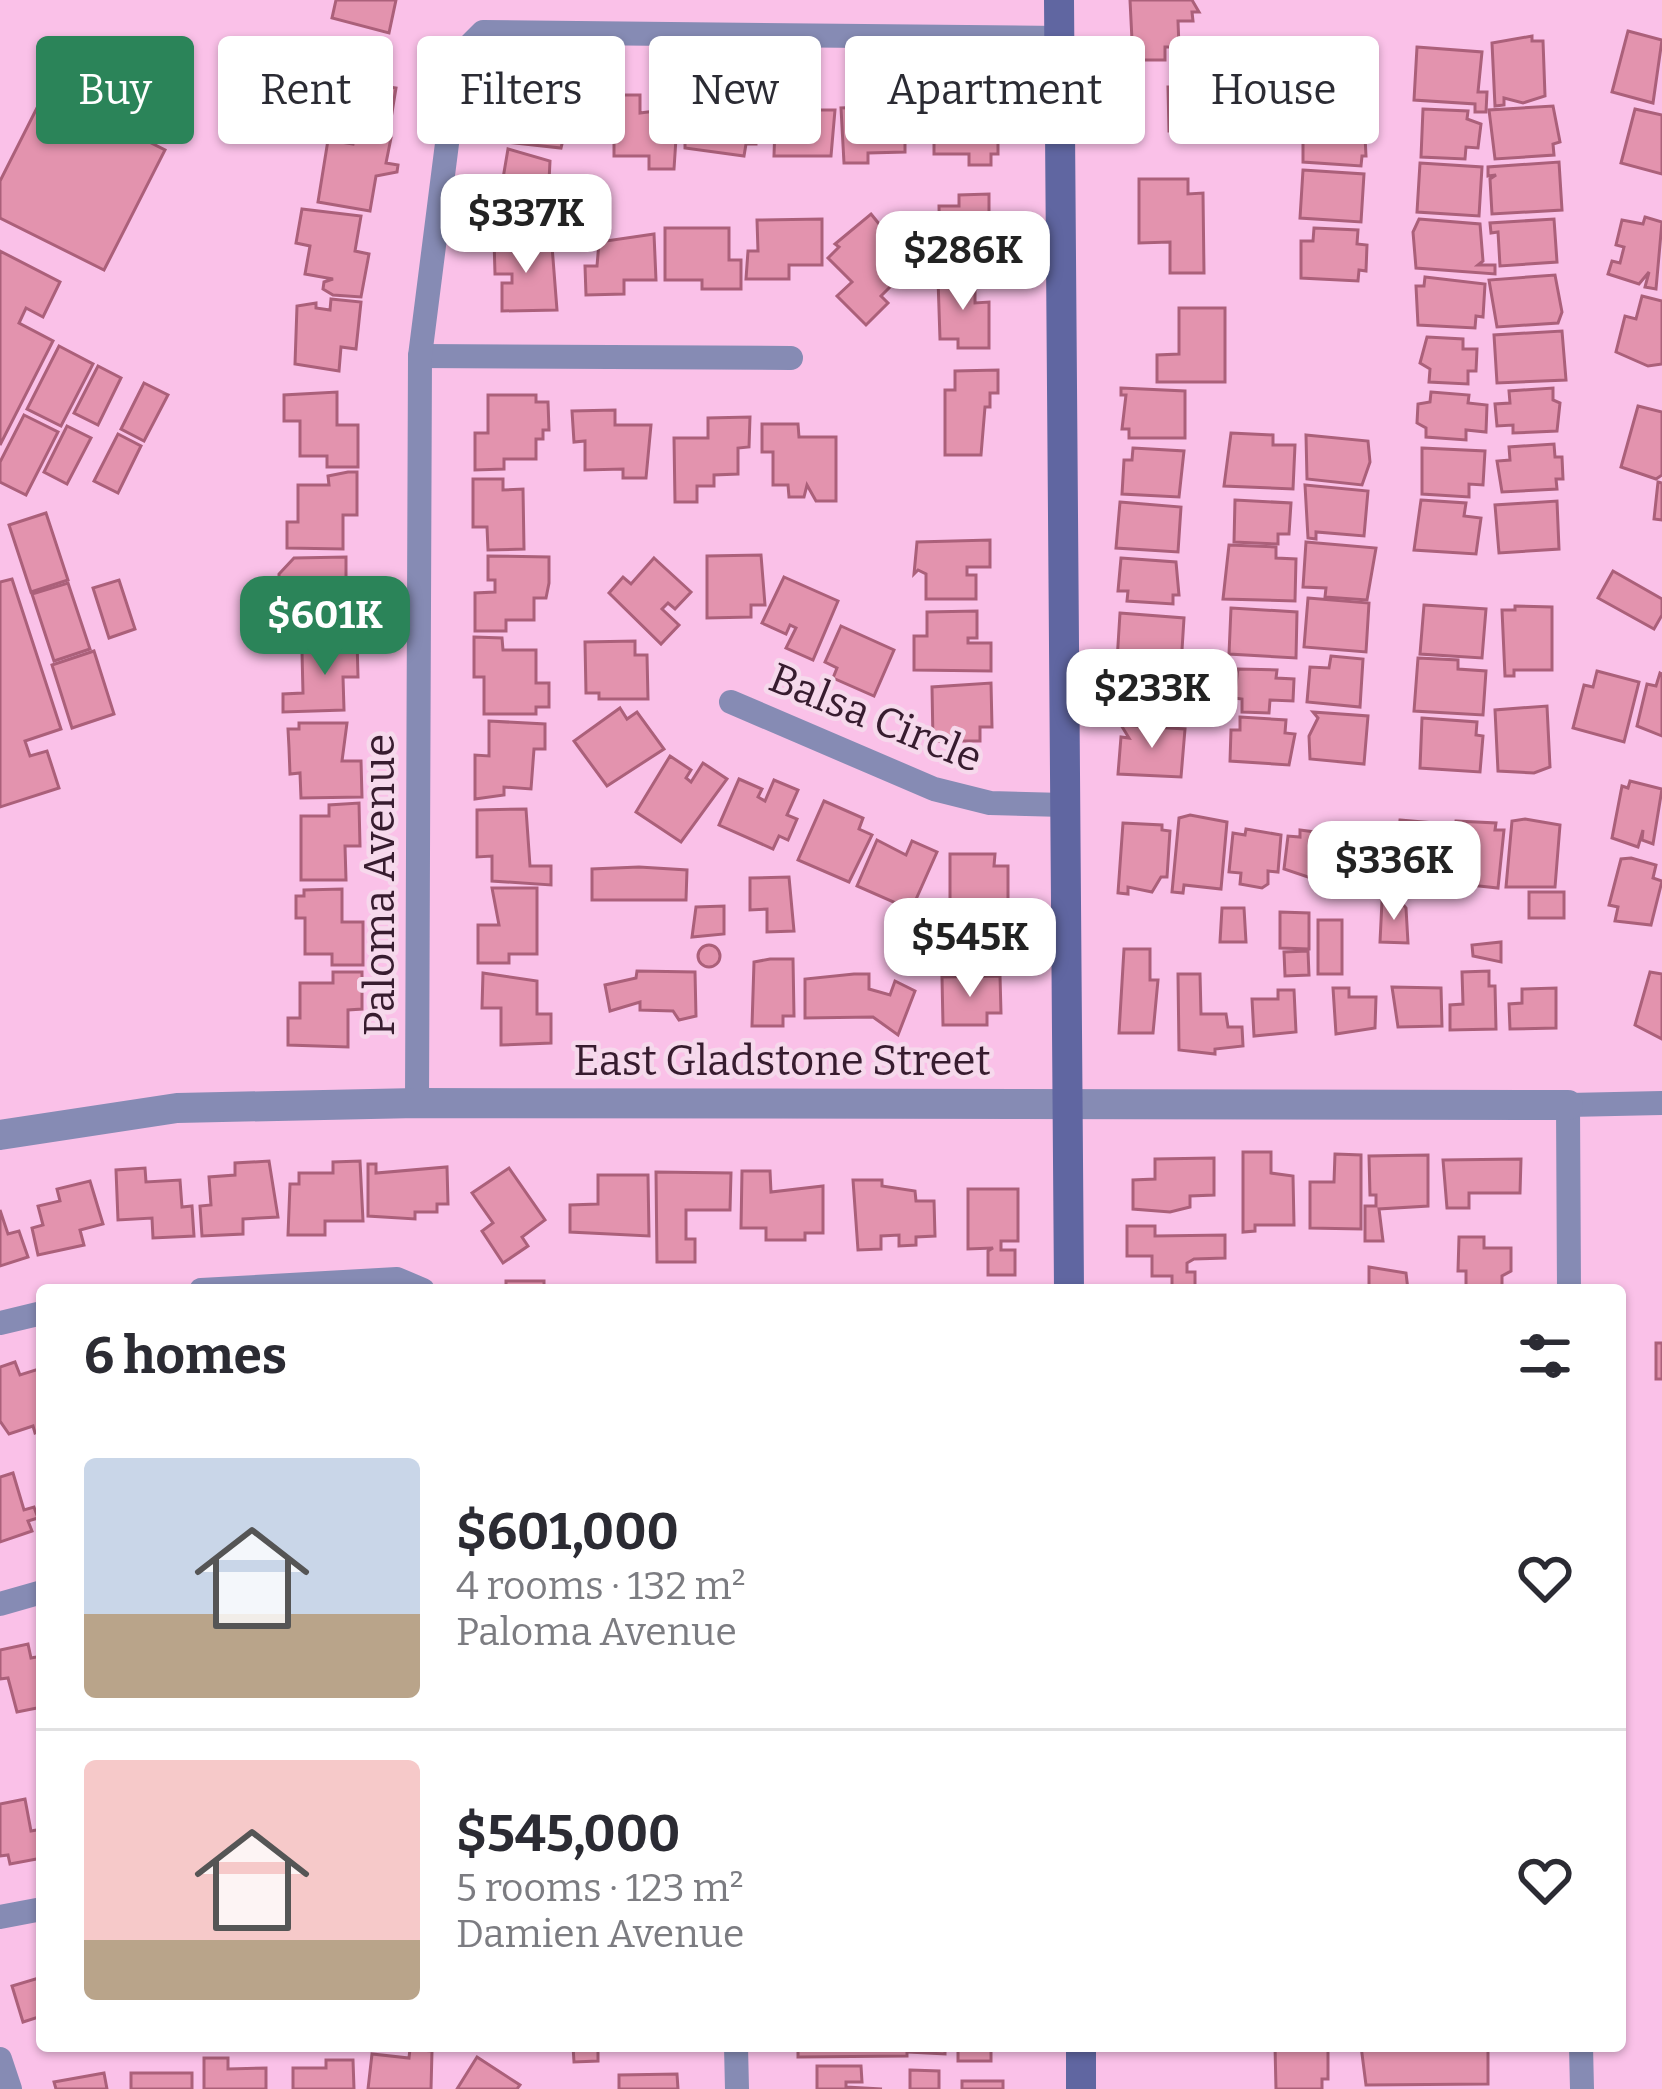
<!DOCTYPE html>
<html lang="en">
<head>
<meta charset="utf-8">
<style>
	body { margin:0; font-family:Bitter,serif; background:#f7f7f7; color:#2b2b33; height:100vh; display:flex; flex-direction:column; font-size:45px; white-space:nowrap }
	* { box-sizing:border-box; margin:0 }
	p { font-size:39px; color:#7c7c81 }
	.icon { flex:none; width:66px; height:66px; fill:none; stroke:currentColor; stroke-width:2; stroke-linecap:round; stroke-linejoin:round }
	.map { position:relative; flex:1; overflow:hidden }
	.panel { position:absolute; left:36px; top:1284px; width:1590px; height:768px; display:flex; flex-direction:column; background:#fff; border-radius:12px; box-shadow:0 3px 9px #0004 }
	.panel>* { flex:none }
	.hud { position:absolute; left:36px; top:36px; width:1590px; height:108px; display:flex; gap:24px }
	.price { position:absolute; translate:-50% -102px; padding:0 27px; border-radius:24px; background:#fff; color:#222; font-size:39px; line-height:78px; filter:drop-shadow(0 3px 6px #0008) }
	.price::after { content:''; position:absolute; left:50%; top:72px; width:36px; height:27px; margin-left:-18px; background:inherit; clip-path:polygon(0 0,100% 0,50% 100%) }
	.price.current { background:#2b8459; color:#fff }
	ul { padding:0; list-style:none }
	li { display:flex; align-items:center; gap:36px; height:300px; padding:0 48px }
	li+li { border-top:3px solid #e1e1e2 }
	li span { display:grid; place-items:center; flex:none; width:336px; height:240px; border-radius:12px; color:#555 }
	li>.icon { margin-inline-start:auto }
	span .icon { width:144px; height:144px; fill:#fffc; stroke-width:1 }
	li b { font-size:51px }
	h2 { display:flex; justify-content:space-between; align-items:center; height:144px; padding:0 48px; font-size:51px }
	.chip { padding:0 42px; border-radius:12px; background:#fff; box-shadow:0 3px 9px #0004; font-size:42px; line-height:108px }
	.chip.current { background:#2b8459; color:#fff }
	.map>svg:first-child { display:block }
</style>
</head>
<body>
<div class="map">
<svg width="1662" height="2089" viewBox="0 0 1662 2089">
	<rect width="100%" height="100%" fill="#fac1e8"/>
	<g fill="#e393ae" stroke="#ab607a" stroke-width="3">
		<path d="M336,0H396L389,33L332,18Z"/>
		<path d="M1130,0H1192L1199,12H1192L1193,21H1178L1179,47H1165V60H1133Z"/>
		<path d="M1628,31L1662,40L1653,103L1612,92Z"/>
		<path d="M1532,36V41H1543L1545,96L1523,103L1504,98V105L1495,106L1492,43Z"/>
		<path d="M1332,41L1342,45V102L1306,106V89H1293L1292,43Z"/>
		<path d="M344,46L381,52L376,85L396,88L389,131L359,125L360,113L326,106L335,47Z"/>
		<path d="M1417,47L1482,52L1478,92H1487L1486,112H1475V104L1414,100Z"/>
		<path d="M533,68L578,76L561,148L506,142L514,100L527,102Z"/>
		<path d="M1168,87H1205L1206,126H1216L1217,136H1205V130L1169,131Z"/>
		<path d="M46,90L165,150L104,270L0,218V181Z"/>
		<path d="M916,93V123H905V152L868,153V163H844L841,108L865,107V114H877V94Z"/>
		<path d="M603,95H640V113L678,108L674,169H649V156H614V124H603Z"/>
		<path d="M763,96H810V110H835L831,156H774L775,125H763Z"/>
		<path d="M710,98H756V144H746L744,156L685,148V112H710Z"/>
		<path d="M925,100H961V117H998V154H991V165H969V154H934V125H925Z"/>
		<path d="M1553,106L1560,142L1553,144L1554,155L1495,159L1489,110Z"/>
		<path d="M1423,109L1468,111L1467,119L1481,124L1478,148L1466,147L1465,159L1421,157Z"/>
		<path d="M1635,109L1662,115V174L1621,163Z"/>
		<path d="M1303,113L1364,117L1366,156H1362L1361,166L1303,162Z"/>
		<path d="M355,132L391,138L386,163L398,165L397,172L376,176L370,211L318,202L328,140L353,144Z"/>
		<path d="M508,149L550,161L548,201L557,203L554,223L533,227L510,221L515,199L500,196Z"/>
		<path d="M1559,162L1562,210L1492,214L1490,179L1496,175L1488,176V167Z"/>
		<path d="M1420,163L1482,167L1479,216L1417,212Z"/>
		<path d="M1303,170L1364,174L1361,222L1300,218Z"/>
		<path d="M1139,179H1188V194L1203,193L1204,273H1170V242L1139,243Z"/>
		<path d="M989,194V243H976V264L991,263V273H972V266H940L939,206H959V195Z"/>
		<path d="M302,209L361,216L355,251L369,254L361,297L333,295L323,289L324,282L333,279L305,274L310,246L296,243Z"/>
		<path d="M871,214L897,246L883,260L900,277L881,296L888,303L866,325L837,296L852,282L828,258L839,247L835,244Z"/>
		<path d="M1645,217L1662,222L1656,289L1645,287L1649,272L1639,284L1608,274L1612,261L1620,263L1624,247L1616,245L1622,220L1643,224Z"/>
		<path d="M822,219V265H789V279H746L748,251H758L757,220Z"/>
		<path d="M1419,219L1480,224L1483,261L1478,265H1495V274L1416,268L1413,232Z"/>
		<path d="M1554,219L1557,262L1500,266L1498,232L1491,233L1490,223Z"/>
		<path d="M665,228H729V260H741V289H702V280H665Z"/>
		<path d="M1314,228L1358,230L1357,244L1367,245L1366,271L1359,270L1358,281L1301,278V241H1313Z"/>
		<path d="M654,234L656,280H624V294L586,295L585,266H597L599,242Z"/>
		<path d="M519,238V247L552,246L557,310L502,311V283H512V274H495L494,239Z"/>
		<path d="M0,251L60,282L43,317L26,308L19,323L53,341L0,445Z"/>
		<path d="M949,275L975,279V303L989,302V348H958V339H940L938,279Z"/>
		<path d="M1555,275L1562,312L1558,323L1497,327L1489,280Z"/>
		<path d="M1425,277L1485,284L1483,317L1476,316L1475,328L1418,325L1416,286H1424Z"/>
		<path d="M1642,296L1662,301V364L1648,366L1616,352L1625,316L1636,319Z"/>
		<path d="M331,299L361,302L356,349L341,347L339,371L295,364L297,306L316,303V308L330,310Z"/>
		<path d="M1179,308H1225V382H1157V355L1179,354Z"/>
		<path d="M1562,331L1566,380L1497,383L1494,335Z"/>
		<path d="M1427,337L1463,339V349H1477L1476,371H1468V384L1429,382L1430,369L1420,363Z"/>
		<path d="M59,346L93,364L61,426L27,409Z"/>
		<path d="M98,366L121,378L98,425L74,413Z"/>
		<path d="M998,370V393H990V407H985L981,455H945V390H955V371Z"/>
		<path d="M144,383L168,395L144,441L121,429Z"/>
		<path d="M1121,388L1185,391V438H1129V429H1122L1126,395H1121Z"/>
		<path d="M1553,388V400L1560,403L1557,431L1513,433V425L1497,426L1495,404L1510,403L1509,391Z"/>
		<path d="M337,392V425H358V467H327V456H300V421H284V395Z"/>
		<path d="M1431,392L1469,395L1468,403L1487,405L1486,432L1466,430V440L1426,437V428L1417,423L1418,404L1430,402Z"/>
		<path d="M488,395H536V402H548L549,430H543V439H536V459H504V469L475,470V433H488Z"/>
		<path d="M1638,406L1662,412V475L1656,479L1621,467Z"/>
		<path d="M615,410V425H651L646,478H623V469L585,470V441L574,442L572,411Z"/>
		<path d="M24,415L58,432L26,495L0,482V462Z"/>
		<path d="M750,417L749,447L738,448V474L714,475V486H697V502H675L674,438H708V418Z"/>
		<path d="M762,424H798L799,437H836V501H816L807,485L804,497H789L788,485H773V452H762Z"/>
		<path d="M67,426L91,438L67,484L44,472Z"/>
		<path d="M1231,433L1273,435V445H1295L1293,489L1224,486Z"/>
		<path d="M118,434L141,446L118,493L94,481Z"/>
		<path d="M1306,435L1368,441L1370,462L1362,485L1307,479Z"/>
		<path d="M1554,444L1555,457H1562L1563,479H1556L1557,489L1502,492L1497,461L1510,460L1509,447Z"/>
		<path d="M1133,448L1184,451L1179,497L1122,494L1124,460H1132Z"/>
		<path d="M1422,448L1485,451L1483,485L1469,484V497L1422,494Z"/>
		<path d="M348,472H357V515H343V549L287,548V522H298V485H329L328,476Z"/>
		<path d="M473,479H503V490L523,489L524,549L488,550L487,527H473Z"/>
		<path d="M1658,482L1662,483V520L1654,519Z"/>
		<path d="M1305,485L1368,491L1364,536L1316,532V539L1308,538Z"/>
		<path d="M1235,500L1291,503L1289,534H1278V544L1234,542Z"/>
		<path d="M1421,500L1466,503L1464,516L1481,518L1476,554L1414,550Z"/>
		<path d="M1557,501L1559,549L1499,553L1495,505Z"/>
		<path d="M1120,502L1181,507L1178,552L1116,548Z"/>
		<path d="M46,513L68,580L31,592L9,525Z"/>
		<path d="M990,540V567H967V575H976V599H926V574L918,570L914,574L917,542Z"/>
		<path d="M1306,542L1376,548L1367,600L1325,597L1326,588L1303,587Z"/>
		<path d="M1229,545L1276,547V558L1296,559L1295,601L1223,599Z"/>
		<path d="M761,555L765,605H751V617L707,618V556Z"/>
		<path d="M488,556L549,557V583L546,598H534V620H506V631H475V593L495,592V580H488Z"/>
		<path d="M346,557V595H360V632H331V621H298V590H279V574L294,558Z"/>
		<path d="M654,558L691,592L675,609L668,603L662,609L679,625L661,644L609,593L623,577L631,584Z"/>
		<path d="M1121,558L1176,562L1179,595H1173V604L1127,601L1128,591H1118Z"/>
		<path d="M1613,571L1662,599V615L1654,629L1598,598Z"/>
		<path d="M784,577L838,601L813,660L786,648L796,628L790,625L786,634L762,623Z"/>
		<path d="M12,579L61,729L25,741L30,756L47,751L59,788L0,807V582Z"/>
		<path d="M119,580L135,629L109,638L93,588Z"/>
		<path d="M68,583L90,649L54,661L32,594Z"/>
		<path d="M1308,598L1369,603L1366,652L1304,647Z"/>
		<path d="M1424,605L1486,609L1482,658L1420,654Z"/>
		<path d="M1515,606L1552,607V670H1514V676H1505L1502,610H1515Z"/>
		<path d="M1231,608L1297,612L1296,658L1229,654Z"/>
		<path d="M977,611V638H968V643H991V671L914,670V636H927V612Z"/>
		<path d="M1120,613L1184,618L1181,666L1117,661Z"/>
		<path d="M841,626L894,650L874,696L833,678L837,668L825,662Z"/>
		<path d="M474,637L502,638L503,650H536V683H549V707H536V714H484V677H474Z"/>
		<path d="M357,639L358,677H343L344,710L283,712V694L303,693L302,652L329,651L328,640Z"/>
		<path d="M635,641V655H647L648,699H599V693H586L585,642Z"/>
		<path d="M94,651L114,714L72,728L52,665Z"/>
		<path d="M1331,656L1363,659L1360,707L1307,702L1310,667L1329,668Z"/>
		<path d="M1418,658L1458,660V669L1486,671L1483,715L1414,711Z"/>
		<path d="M1238,669L1277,670L1276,678L1294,679L1293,701L1270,700L1269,713L1242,712V699L1234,698Z"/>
		<path d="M1597,671L1639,682L1624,742L1573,728L1584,685L1593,687Z"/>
		<path d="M1660,673L1662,674V736L1637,726L1647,684L1656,686Z"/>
		<path d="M991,683L992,727H980V741H933L932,687Z"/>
		<path d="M1547,706L1550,767L1534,773L1498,771L1495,710Z"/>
		<path d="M620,708L627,719L637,712L664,749L607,786L574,741Z"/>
		<path d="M1313,712L1368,716L1364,764L1310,759L1309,736L1318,718Z"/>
		<path d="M1240,717L1286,720L1285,733L1295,734L1289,765L1230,761L1231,730H1240Z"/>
		<path d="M1422,718L1477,722L1476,735L1483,736L1480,772L1420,768Z"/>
		<path d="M489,721L545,724V749H534L531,789L504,787V795L475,799V755L489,756Z"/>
		<path d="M299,723H347L342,761H361L362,797L301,798L300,773L290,774L289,748L288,729H299Z"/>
		<path d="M1121,725L1185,729L1181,777L1118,774L1121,737L1129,738Z"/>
		<path d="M670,756L691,770L686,778L691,782L703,763L727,779L681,842L636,812Z"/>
		<path d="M739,779L762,789L758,797L765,801L774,780L798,790L787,815L797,819L788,840L779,836L773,849L719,825Z"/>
		<path d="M1630,781L1662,789L1653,844L1642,840L1643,830L1638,847L1612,838L1622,786L1628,788Z"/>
		<path d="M824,801L863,818L859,829L872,835L849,882L798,860Z"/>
		<path d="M359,803L360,846H345L346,880H301V816H329V805Z"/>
		<path d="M526,809L530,866H551V885L492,881V856L477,857V810Z"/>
		<path d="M1190,815L1227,822L1221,889L1184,885L1183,893L1172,892L1179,818Z"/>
		<path d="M1525,819L1560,825L1555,887H1506L1512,821Z"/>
		<path d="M1400,820L1448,824L1443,887L1404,884V889H1395Z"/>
		<path d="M1456,821L1496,823L1495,830H1504L1498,888L1461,884L1456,888L1450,883Z"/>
		<path d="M1123,823L1162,825V830L1170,831L1167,877H1161L1152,892L1128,887V894L1118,893Z"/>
		<path d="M1355,828L1386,833L1383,877L1340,875L1344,831Z"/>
		<path d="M1246,829L1281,835L1278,872L1268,871V884L1262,888L1240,884L1241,873L1229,872L1233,833L1245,835Z"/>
		<path d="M1300,830L1331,834L1323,882L1284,869L1288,836L1300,837Z"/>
		<path d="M877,840L906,855L912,841L937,852L905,924L890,917L896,903L857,886Z"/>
		<path d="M950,854H995L994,866H1008V904H950Z"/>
		<path d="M1631,858L1656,865L1653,878L1662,881L1651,925L1615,921L1618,907L1609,905L1621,859Z"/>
		<path d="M639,867L687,870L686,900H592V869Z"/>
		<path d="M789,877L794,931L767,932V909L750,910V878Z"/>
		<path d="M492,888H537V954H509V963H478V925H499Z"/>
		<path d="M342,889V922H363V965H332V954H305V918H296V896H304V890Z"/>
		<rect x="1529" y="892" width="35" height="26"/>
		<path d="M1382,901L1401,902L1406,908L1408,943L1380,942Z"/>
		<path d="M724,906V934L692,937L696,907Z"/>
		<path d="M1222,908H1244L1246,942H1220Z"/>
		<path d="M1280,912L1309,913V949L1280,948Z"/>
		<rect x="1318" y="920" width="24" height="54"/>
		<path d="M1501,942V962L1473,956L1472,945Z"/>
		<circle cx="709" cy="956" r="11"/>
		<path d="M1124,949H1150V980H1158L1153,1033H1119Z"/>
		<path d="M1308,951L1309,975L1285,976L1284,952Z"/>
		<path d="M770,959H793L794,1016H783V1026H752L754,962Z"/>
		<path d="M637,971L695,972L696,1016L679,1020L673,1011L640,1010V1002L610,1011L605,985L636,978Z"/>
		<path d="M1489,971V986H1495L1496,1029L1450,1030V1005L1463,1004L1462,972Z"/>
		<path d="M333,972H362V1009L348,1010V1047L288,1045V1018H300V983H333Z"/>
		<path d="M1650,972L1662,974V1039L1635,1025Z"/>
		<path d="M483,973L537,981V1014H551V1043L501,1045V1008H482Z"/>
		<path d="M854,974H869V989L890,995L895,981L915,991L898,1035L873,1017L805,1018V979Z"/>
		<path d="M1178,974H1200L1201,1014H1226L1228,1027H1242L1243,1046L1215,1049V1054L1179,1050Z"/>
		<path d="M1000,976L1001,1013H987V1025H943L942,977Z"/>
		<path d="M1392,987L1441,988L1442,1026L1398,1027Z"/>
		<path d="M1333,988H1349V997H1376L1375,1028L1336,1034Z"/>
		<path d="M1556,988V1028L1510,1029L1509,1004L1522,1003V989Z"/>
		<path d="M1278,990H1294L1296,1032L1254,1036L1252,999H1278Z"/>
		<path d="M1243,1152H1271V1173L1293,1176L1294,1225H1255V1231L1243,1232Z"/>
		<path d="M1335,1154L1361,1155V1229L1310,1228V1182H1334Z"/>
		<path d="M1428,1155V1206L1379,1209L1383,1241H1365V1206H1376V1195H1370L1369,1156Z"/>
		<path d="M1214,1158V1195L1190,1196V1207L1170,1212L1133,1209V1180L1155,1179V1159Z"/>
		<path d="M1521,1159L1520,1193H1469V1208H1447L1443,1160Z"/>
		<path d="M269,1161L278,1217L243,1219V1234L202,1236L200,1206L211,1205L209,1177L235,1175V1163Z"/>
		<path d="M360,1161L363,1221H325V1235H288L290,1184H299V1173H333V1162Z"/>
		<path d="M368,1164H376V1173L447,1167L448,1204H437V1212H415V1219L368,1216Z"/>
		<path d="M145,1168L146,1182L180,1180L182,1207L192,1206L194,1236L153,1238L152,1218L118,1220L116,1170Z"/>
		<path d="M509,1168L545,1220L522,1237L528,1246L503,1263L482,1231L493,1223L472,1193Z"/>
		<path d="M742,1171H770L771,1192L823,1186V1233H805V1240H766V1228H741Z"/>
		<path d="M656,1172L731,1173L730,1210H686V1239H695V1262H657Z"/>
		<path d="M598,1175H648L649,1236L570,1232V1205L598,1204Z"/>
		<path d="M853,1180H882V1186L915,1191L916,1201H934L935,1236L916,1237V1245L899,1246V1235L881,1236V1249L858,1250Z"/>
		<path d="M90,1181L103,1224L80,1230L84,1245L38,1255L32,1228L43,1225L38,1206L60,1201L57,1189Z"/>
		<path d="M968,1189H1018V1241H1001V1250H1015V1275H988V1251L993,1248L968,1249Z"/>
		<path d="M0,1210L8,1234L19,1231L28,1257L0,1266Z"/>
		<path d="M1127,1226H1155V1236L1225,1235V1258L1194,1259L1187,1263V1272H1195V1287H1172V1276H1152V1256H1127Z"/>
		<path d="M1459,1237H1484V1248H1511V1271L1502,1276V1288L1509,1290H1466V1271H1458Z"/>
		<path d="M1369,1267L1406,1273L1408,1290H1356H1369Z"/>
		<rect x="506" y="1281" width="38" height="9"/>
		<rect x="1656" y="1343" width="6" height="36"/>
		<path d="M15,1362L20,1375L42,1368V1430L35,1433L33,1426L9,1434L0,1421V1367Z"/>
		<path d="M13,1473L24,1510L34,1507L38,1518L28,1521L32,1531L0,1542V1477Z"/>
		<path d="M28,1644L31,1658L42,1656V1707L17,1712L8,1678L0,1679V1650Z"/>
		<path d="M25,1799L31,1831L42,1829V1858L10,1864L8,1855L0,1856V1804Z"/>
		<path d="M42,1977V2016L23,2022L12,1986Z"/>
		<path d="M573,2046H598V2061L574,2062Z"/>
		<path d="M798,2046H907V2056L798,2057Z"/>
		<path d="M909,2046H945V2054L909,2052Z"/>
		<rect x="958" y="2046" width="33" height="15"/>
		<path d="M1275,2046H1328V2079H1322V2089H1276Z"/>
		<path d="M1361,2046H1488V2084L1366,2085Z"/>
		<path d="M410,2049L432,2051L431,2089H368L372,2054L409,2058Z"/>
		<path d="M477,2057L520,2085L517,2089H457Z"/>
		<path d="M204,2058H228V2069L266,2068V2089H204Z"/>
		<path d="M326,2060H353L354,2089H293V2068H326Z"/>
		<path d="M817,2066H861L862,2082H846V2087L882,2089H817Z"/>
		<path d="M910,2070L939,2071V2089H910Z"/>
		<path d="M104,2073L107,2089H56L54,2082Z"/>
		<rect x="131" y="2073" width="61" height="16"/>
		<path d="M677,2074L678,2089H619V2075Z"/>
		<rect x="962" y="2081" width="41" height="8"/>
	</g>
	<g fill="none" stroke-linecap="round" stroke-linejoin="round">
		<g stroke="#868bb4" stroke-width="24">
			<path d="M420,356L791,358"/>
			<path d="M731,702L934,789L990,803L1064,805"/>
			<path d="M417,1103L420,356L458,57L483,32L1060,38"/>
			<path d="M201,1290L397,1279L423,1290"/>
			<path d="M1569,1290L1568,1105L1662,1103"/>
			<path d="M0,1323L42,1313"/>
			<path d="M0,1604L42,1592"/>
			<path d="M0,1917L42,1909"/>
			<path d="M736,2046L737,2089"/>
			<path d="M1581,2046L1582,2089"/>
			<path d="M0,2059L10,2089"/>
		</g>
		<path stroke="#868bb4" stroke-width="30" d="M0,1135L177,1108L417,1103L1568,1105"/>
		<g stroke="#6066a1" stroke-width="30">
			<path d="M1059,0L1069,1290"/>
			<path d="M1081,2046V2089"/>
		</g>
	</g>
	<g text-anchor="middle" stroke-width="9" stroke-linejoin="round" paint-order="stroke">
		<g font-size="42" fill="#371c2f" stroke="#f6d9ec">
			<text transform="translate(876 717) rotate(22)" y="15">Balsa Circle</text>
			<text transform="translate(379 885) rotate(-90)" y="15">Paloma Avenue</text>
			<text x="782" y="1075">East Gladstone Street</text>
		</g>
	</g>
</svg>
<b class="price" style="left:526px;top:276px">$337K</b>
<b class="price" style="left:963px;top:313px">$286K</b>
<b class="price current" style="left:325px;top:678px">$601K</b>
<b class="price" style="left:1152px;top:751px">$233K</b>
<b class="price" style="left:1394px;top:923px">$336K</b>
<b class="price" style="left:970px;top:1000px">$545K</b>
<div class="hud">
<a class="chip current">Buy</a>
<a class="chip">Rent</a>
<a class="chip">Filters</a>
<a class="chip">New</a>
<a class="chip">Apartment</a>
<a class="chip">House</a>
</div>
<section class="panel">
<h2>6 homes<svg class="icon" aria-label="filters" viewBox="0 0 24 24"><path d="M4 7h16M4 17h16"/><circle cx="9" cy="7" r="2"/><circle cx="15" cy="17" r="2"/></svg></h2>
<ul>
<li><span style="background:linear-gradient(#c9d6e8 65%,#b9a48a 0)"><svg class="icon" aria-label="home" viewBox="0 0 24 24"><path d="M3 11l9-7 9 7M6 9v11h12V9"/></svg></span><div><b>$601,000</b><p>4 rooms · 132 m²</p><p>Paloma Avenue</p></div><svg class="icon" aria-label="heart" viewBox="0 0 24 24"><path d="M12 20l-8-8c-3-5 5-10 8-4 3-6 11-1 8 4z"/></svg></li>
<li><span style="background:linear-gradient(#f6c9c9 75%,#b9a48a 0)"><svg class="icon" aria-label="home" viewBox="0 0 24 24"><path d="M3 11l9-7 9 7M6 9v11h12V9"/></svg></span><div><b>$545,000</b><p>5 rooms · 123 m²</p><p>Damien Avenue</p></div><svg class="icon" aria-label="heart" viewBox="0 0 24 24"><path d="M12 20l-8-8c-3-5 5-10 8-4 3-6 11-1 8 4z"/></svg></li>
</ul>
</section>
</div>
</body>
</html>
